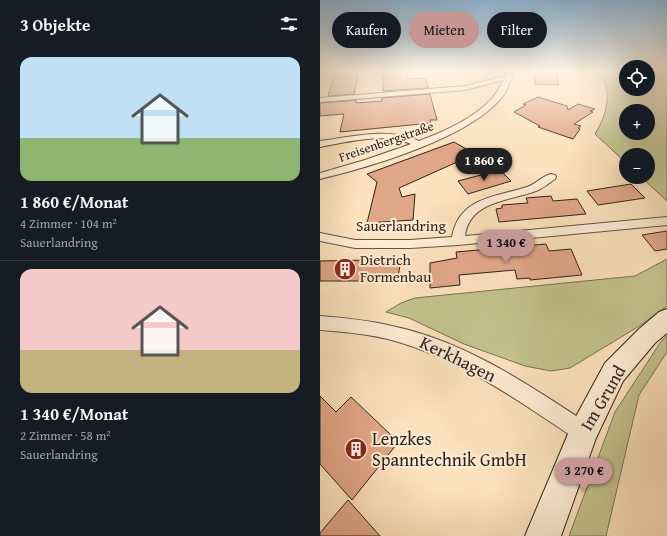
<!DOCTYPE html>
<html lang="de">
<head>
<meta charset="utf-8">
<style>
	body { margin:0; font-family:"Gentium Book Plus",serif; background:#20242c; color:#f1f3f6; height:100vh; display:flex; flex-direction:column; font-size:15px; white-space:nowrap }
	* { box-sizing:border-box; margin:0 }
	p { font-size:13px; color:#9ea1a6 }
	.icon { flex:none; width:22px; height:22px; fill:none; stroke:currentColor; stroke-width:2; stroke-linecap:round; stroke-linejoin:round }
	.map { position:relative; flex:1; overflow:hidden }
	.panel { display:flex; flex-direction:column; background:#171b24; width:320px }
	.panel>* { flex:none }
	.hud { position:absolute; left:12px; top:12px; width:275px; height:36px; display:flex; gap:8px }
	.tools { position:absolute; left:299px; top:60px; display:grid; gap:8px }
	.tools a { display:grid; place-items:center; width:36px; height:36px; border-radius:50%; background:#171b24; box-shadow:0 4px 16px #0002; font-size:20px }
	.price { position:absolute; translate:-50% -34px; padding:0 9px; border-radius:14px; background:#c59692; color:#111; font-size:13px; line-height:26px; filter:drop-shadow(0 1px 2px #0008) }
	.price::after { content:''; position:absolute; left:50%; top:24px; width:12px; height:9px; margin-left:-6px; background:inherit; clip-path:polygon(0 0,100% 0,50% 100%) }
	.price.current { background:#222; color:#fff }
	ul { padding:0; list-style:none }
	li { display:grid; align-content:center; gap:8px; height:212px; padding:0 20px }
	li+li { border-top:1px solid #363941 }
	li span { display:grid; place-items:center; height:124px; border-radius:12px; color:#555 }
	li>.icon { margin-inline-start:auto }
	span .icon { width:72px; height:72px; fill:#fffc; stroke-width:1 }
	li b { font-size:17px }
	h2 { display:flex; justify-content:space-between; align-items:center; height:48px; padding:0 20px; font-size:17px }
	.chip { padding:0 14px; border-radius:18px; background:#171b24; box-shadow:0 4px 16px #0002; font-size:14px; line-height:36px }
	.chip.current { background:#c59692; color:#111 }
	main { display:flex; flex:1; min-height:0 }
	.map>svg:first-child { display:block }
</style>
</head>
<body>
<main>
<section class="panel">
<h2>3 Objekte<svg class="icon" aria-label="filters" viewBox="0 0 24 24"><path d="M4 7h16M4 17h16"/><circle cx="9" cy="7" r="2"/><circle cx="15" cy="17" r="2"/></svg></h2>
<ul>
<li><span style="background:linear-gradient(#bfe0f5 65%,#8fb573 0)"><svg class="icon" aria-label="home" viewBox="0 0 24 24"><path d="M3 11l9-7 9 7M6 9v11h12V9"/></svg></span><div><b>1 860 €/Monat</b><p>4 Zimmer · 104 m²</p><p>Sauerlandring</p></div></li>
<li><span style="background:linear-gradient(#f6c9c9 65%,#c2b280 0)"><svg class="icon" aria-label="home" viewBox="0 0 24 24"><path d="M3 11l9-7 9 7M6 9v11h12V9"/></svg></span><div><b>1 340 €/Monat</b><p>2 Zimmer · 58 m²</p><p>Sauerlandring</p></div></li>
</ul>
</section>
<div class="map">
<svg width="347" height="536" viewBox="0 0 347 536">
	<rect width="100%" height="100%" fill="#fce2bd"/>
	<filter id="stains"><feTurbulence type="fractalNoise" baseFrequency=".005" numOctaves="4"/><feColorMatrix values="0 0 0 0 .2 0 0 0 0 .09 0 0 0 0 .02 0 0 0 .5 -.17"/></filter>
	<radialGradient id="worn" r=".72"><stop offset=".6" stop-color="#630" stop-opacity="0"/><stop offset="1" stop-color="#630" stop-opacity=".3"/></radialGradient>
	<g fill="#c3c28e" stroke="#787254" fill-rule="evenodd">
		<path d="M280,71H306V89H328V71H347V201L321,177H328V155H306V163L275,134C288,112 292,94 280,71ZM306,111H328V133H306Z"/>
		<path d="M347,259V306L321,325L250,368L231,371L205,366L144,344L89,318L66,312L81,303L95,298L315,276Z"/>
		<path d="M347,335V352L319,395L286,536H249L295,412L340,343Z"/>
	</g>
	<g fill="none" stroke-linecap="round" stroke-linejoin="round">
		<path stroke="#767e7c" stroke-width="2" d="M328,73L347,76"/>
	</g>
	<g fill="#e1a789" stroke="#2e231a">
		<path d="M16,71H39L34,94L8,96Z"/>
		<path d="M63,71H87V79L106,78L108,88L63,91Z"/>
		<path d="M214,71H236L239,85L215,84Z"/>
		<path d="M110,94L117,120H110L111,123L20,132L24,114L0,116V103L36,100V103L62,101V98Z"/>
		<path d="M218,97L247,106L248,110L258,104L275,109L270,111L273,112L254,124L261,126L258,128L260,129L253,139L218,127L220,126L194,112L206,105L203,104Z"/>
		<path d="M134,142L155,154L79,188L82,197L95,194L93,220L47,223L57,182L47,174Z"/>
		<path d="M180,170L191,181L148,194L138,181Z"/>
		<path d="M311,184L325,198L278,205L267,191Z"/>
		<path d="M231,196L233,201L257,199L266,214L179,222L176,209L182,208V205L208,203L206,198Z"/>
		<path d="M347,231V249L335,251L322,235Z"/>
		<path d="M226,244L229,251L251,249L262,275L210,280V278L197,279L195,270L139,275L140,285L110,288V263L137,258L136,252Z"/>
		<path d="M50,260L49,262L81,261L77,281H0V261Z"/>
		<path d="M0,396L16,412L31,397L71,435L80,440L32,500L0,464Z"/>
		<path d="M28,500L60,536H0V533Z"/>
	</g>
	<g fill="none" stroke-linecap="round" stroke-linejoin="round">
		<g stroke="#625343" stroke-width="2">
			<g id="street">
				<path d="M187,71H193L191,76L193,78C189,81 189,85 186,91C183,97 174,106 168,111C129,143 50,167 0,179V173L45,160L91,144C64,132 28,142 0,147V141C32,137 68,127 99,141C128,130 172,111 183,80L145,90L0,102V98L145,86L185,76Z"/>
				<path d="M231,174L235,175L236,177L235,179C228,184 221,190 213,192C187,201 149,202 145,236L347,217V225L138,245L90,248H35L0,241V233L35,240H90L132,237C139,197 176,197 207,187C216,184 222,176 231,174Z"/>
				<path d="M0,316C25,318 48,320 72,326C145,341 209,385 270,425L273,432L270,439L263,442L256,439C199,401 142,360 75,341C51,334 25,332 0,330Z"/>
			</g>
		</g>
		<g stroke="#2e231a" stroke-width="2">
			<path id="secondary" d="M347,309V333L335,343L303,381L276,438L241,536H205L253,422L285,363L319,329L339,312Z"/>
		</g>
		<use href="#street" fill="#fdecd4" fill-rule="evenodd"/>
		<use href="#secondary" fill="#fdecd4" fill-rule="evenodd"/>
	</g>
	<linearGradient id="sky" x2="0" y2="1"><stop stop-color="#8db6d7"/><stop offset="0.49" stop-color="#fef2e1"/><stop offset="1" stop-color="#fef2e1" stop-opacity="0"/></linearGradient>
	<rect width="347" height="146" fill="url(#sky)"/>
	<defs>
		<g id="building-disc" transform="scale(1.15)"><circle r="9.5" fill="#8f2418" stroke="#fdecd4"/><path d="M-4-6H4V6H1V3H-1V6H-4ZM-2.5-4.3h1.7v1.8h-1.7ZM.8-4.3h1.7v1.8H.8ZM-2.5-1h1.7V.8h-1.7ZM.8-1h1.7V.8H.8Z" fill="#fff"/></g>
	</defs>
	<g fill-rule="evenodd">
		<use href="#building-disc" x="25" y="269"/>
		<use href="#building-disc" x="36" y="449"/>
	</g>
	<g text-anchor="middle" stroke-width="4" stroke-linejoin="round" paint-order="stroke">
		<g font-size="13" fill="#2e231a" stroke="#fdecd4">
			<text transform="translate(66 141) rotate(-19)" y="5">Freisenbergstraße</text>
		</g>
		<g font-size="15" fill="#2e231a" stroke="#fdecd4">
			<text x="81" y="231">Sauerlandring</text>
		</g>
		<g font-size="15" fill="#2e231a" stroke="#fdecd4" text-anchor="start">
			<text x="40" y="265">Dietrich<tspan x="40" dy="17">Formenbau</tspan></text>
		</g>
		<g font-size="18" fill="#2e231a" stroke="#fdecd4">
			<text transform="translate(138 359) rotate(26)" y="6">Kerkhagen</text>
			<text transform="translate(283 398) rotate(-60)" y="6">Im Grund</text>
		</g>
		<g font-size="18" fill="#2e231a" stroke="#fdecd4" text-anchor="start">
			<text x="52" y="445">Lenzkes<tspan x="52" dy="21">Spanntechnik GmbH</tspan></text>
		</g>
	</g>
	<rect width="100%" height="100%" filter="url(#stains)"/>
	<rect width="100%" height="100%" fill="url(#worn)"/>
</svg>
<div class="tools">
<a><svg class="icon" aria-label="locate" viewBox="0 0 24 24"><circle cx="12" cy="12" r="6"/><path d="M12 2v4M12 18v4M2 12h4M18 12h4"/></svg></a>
<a>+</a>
<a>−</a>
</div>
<b class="price current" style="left:164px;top:182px">1 860 €</b>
<b class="price" style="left:186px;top:264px">1 340 €</b>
<b class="price" style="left:264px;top:492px">3 270 €</b>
<div class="hud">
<a class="chip">Kaufen</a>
<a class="chip current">Mieten</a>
<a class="chip">Filter</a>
</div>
</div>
</main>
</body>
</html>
